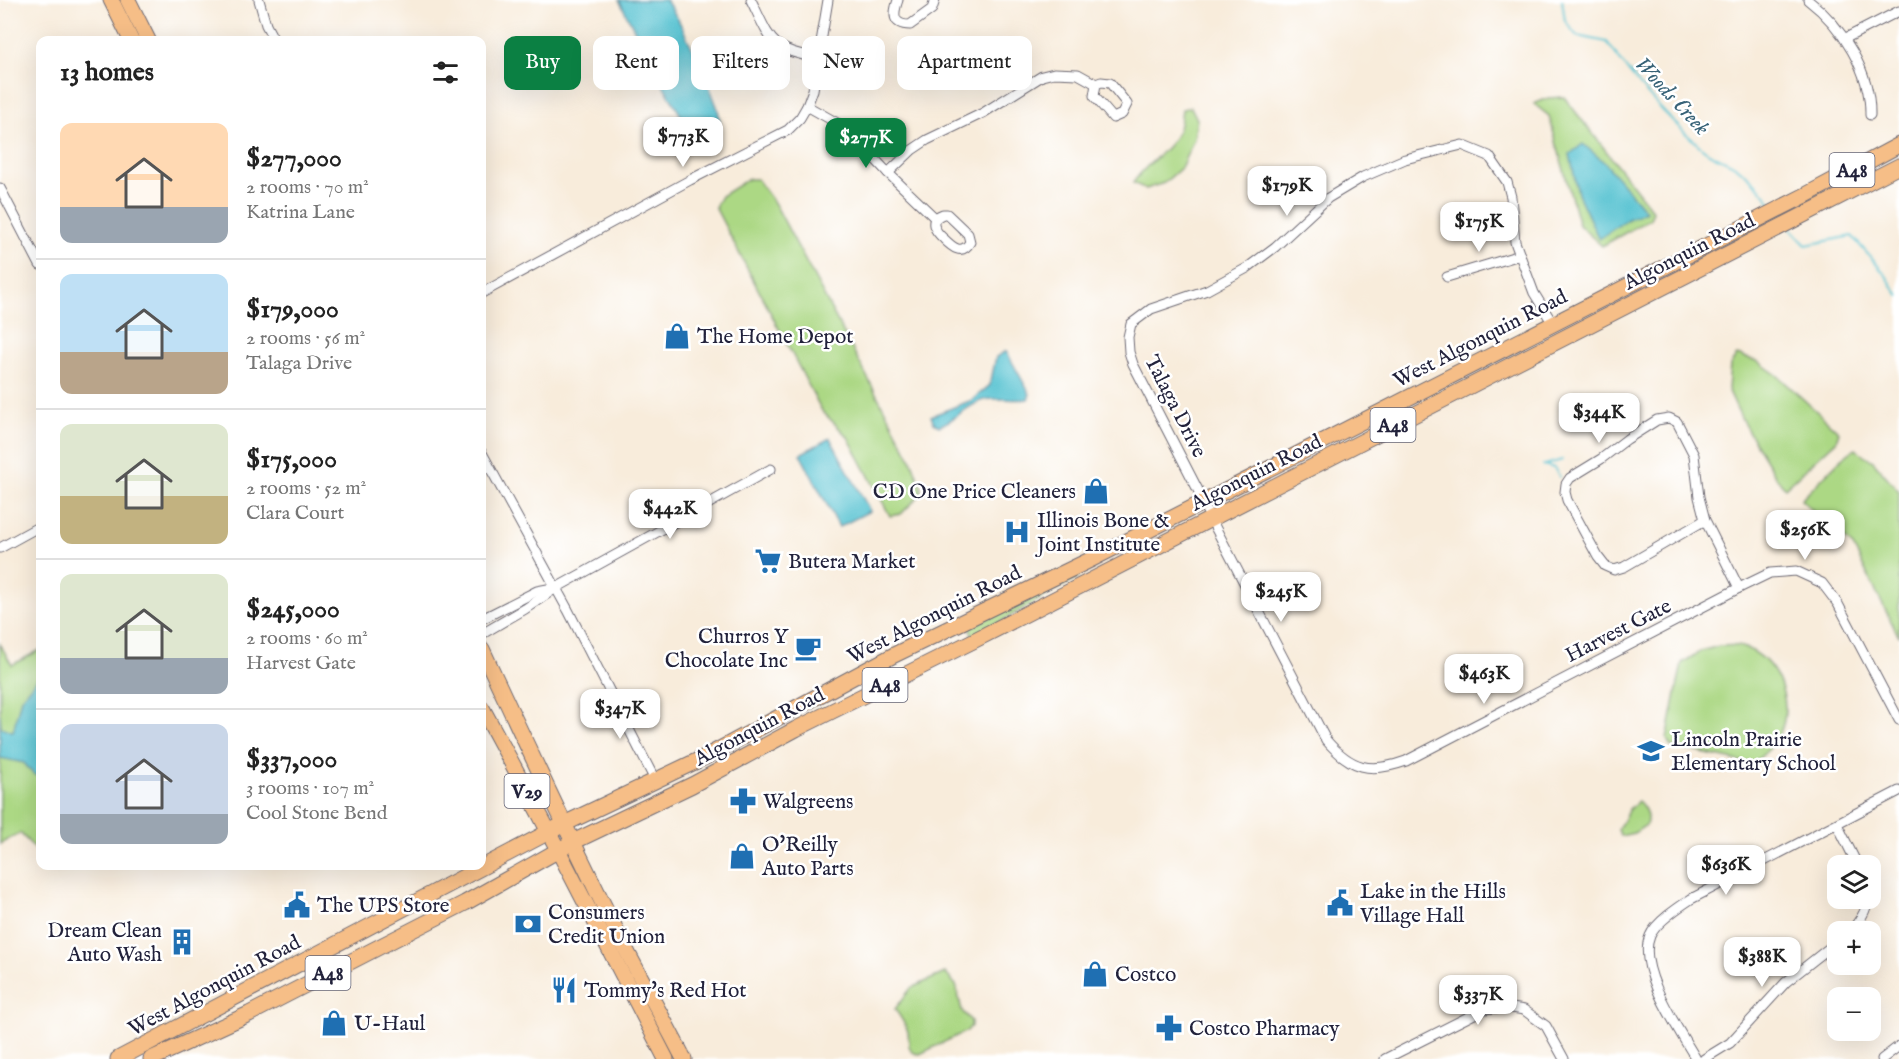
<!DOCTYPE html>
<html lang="en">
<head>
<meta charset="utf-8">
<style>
	body { margin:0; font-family:"IM FELL English",serif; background:#f2f2f2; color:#222; height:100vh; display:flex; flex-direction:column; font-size:22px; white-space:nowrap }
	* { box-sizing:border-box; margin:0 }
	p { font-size:20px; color:#767676 }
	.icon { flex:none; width:33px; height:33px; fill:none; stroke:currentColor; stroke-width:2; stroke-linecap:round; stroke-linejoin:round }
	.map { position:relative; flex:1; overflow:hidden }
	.panel { position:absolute; left:36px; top:36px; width:450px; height:834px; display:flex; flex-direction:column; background:#fff; border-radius:12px; box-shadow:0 6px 24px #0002 }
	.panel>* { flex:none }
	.hud { position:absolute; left:504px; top:36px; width:570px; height:54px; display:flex; gap:12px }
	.fabs { position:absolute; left:1827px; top:855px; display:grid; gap:12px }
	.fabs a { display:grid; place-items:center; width:54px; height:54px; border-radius:12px; background:#fff; box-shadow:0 6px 24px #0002; font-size:30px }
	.price { position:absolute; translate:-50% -51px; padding:0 14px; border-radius:12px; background:#fff; color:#222; font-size:20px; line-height:39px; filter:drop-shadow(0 2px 3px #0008) }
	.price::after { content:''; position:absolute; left:50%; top:36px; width:18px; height:14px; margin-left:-9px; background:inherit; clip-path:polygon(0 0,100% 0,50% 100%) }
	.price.on { background:#0b8043; color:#fff }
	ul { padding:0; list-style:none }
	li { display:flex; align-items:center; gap:18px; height:150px; padding:0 24px }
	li+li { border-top:2px solid #e0e0e0 }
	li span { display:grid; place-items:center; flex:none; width:168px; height:120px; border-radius:12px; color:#555 }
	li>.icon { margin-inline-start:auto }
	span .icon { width:72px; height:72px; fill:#fffc; stroke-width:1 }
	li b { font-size:26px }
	h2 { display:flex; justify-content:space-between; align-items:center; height:72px; padding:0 24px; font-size:26px }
	.tag { padding:0 21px; border-radius:12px; background:#fff; box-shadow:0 6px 24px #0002; font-size:21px; line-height:54px }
	.tag.on { background:#0b8043; color:#fff }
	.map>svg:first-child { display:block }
</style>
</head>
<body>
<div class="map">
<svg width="1899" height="1059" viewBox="0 0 1899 1059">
	<rect width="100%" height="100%" fill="#fff"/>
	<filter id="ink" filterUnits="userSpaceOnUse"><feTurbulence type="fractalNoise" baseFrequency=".0167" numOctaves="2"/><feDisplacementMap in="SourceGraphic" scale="12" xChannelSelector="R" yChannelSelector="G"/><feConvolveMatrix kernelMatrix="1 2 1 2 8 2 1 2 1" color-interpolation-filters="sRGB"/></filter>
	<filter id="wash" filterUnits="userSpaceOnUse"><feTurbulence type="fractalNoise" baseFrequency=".008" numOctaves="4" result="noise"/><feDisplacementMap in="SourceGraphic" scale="24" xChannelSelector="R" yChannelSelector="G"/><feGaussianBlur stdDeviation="1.35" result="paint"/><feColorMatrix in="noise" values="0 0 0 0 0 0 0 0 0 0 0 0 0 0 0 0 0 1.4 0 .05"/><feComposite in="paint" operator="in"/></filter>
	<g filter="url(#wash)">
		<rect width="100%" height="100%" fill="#f8ecdb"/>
		<g fill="#acd884" stroke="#677d60" stroke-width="1.5">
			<path d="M1564,97L1653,211L1650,219L1602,246L1579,225L1549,116L1534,104L1548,98Z"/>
			<path d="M1191,107L1197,119L1194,139L1181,168L1164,183L1146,189L1133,183C1145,163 1172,150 1179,128C1181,122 1181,115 1182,109Z"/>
			<path d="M748,179H757L775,204L911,459L921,486V494L901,514L890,516L848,437L822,411L715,207L721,196Z"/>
			<path d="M1737,355L1757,361L1777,375L1839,432L1836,441L1785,488L1776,477L1745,426L1728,389L1730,365Z"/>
			<path d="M1855,449L1873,461L1899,491V637L1853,546L1801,500L1841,459Z"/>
			<path d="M1078,575L1079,577L974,637L968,627Z"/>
			<path d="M0,644L12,665L40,650V854L20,833L0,844Z"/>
			<path d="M1719,646C1725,646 1733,645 1738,646C1775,653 1795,700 1780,733C1774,746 1763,755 1752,764L1670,746L1667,739L1682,663L1701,651Z"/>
			<path d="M1638,801C1645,807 1649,816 1646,825L1634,833L1621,836L1618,830L1629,809Z"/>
			<path d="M945,973L956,985L962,1011L971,1021V1026L967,1031L920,1054C905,1053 910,1042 908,1032C905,1023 900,1017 895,1009L911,988Z"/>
		</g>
		<g fill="#56c2d1" stroke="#3c7286" stroke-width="1.5">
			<path d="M619,0H666L678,19L704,72L718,109L720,122L715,132L699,138L693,136L663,85Z"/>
			<path d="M1583,144L1605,163L1646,211L1626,220L1599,239L1578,194L1570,154Z"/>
			<path d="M1006,351L1030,394L1028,399C1014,401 998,397 984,400C967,405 955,420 939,426L934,423L931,416L972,400L990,385L996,357Z"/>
			<path d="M830,438L870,511L839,527L800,454Z"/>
			<path d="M40,675V777L33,774L24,763L0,758V714L1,727L13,732L21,698Z"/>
		</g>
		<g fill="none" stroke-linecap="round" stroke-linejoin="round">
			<g stroke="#56c2d1" stroke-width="2">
				<path d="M1562,0L1565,21L1577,36L1607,42C1634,81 1666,117 1702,148C1712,157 1727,160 1738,168C1751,178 1764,191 1772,205"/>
				<path d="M1790,228L1806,245L1852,236L1885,274L1899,296"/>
				<path d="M1543,465L1554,468L1560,477"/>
				<path d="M1545,465L1562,460"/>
			</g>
		</g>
	</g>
	<g filter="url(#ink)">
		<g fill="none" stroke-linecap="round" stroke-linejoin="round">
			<g stroke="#6d6973" stroke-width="11">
				<g id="street">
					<path d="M259,0L266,25L274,40"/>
					<path d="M751,0C771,41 770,50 818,58"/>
					<path d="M898,0C893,14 892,25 910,25L932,9L935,0"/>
					<path d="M1808,0C1842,26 1871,72 1870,115"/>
					<path d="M1846,38L1899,11"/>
					<path d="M807,106L846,128L888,173L935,218"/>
					<path d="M888,173L912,150L927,140L983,113L1042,76L1054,73L1078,74L1096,84L1101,82L1110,83L1127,104L1122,114L1113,118L1094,96L1096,84"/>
					<path d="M0,188L40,265"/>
					<path d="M943,214H947L968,234L970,242C962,256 952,247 944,239C935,231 927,220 943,214Z"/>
					<path d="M1447,277L1520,255"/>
					<path d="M482,293L690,180L788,130L800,118L807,106L813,90L828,0"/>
					<path d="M1553,324L1534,293L1515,242L1511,197L1507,182L1489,156L1462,145L1405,159L1363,177L1328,198L1275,247L1247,268L1207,290L1151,309L1131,324L1128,337L1129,352L1133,364L1198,490L1202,502L1326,740C1351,769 1370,774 1406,761L1739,588L1770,573L1796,571L1822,583L1838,604L1899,720"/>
					<path d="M482,453L568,610L656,782"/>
					<path d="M1705,520L1624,567L1614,570L1605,566L1598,557L1567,500L1565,492L1566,484L1570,478L1601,459L1627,439L1657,420L1669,418L1677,422L1694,455L1699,497L1705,520L1739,588"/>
					<path d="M0,548L40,526"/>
					<path d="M482,619L537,591L553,588"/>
					<path d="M482,634L525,609L556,588L771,469"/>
					<path d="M1837,824L1858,866"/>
					<path d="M1849,932C1858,924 1868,910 1867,898"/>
					<path d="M1385,1059L1484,1009L1506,1007L1524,1010L1546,1026L1564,1059"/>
					<path d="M1696,1059C1680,1031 1636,969 1650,936C1656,922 1679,907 1691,899L1899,791"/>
					<path d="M1704,1059L1730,1043L1786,982L1838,941"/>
					<path d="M1882,1059L1899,1046"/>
				</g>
			</g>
			<g stroke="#6d6973" stroke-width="17">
				<g id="primary">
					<path d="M111,0L131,40"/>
					<path d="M128,0L148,40"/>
					<path d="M482,649C527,746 572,842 620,938C641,979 663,1018 684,1059"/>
					<path d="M482,708L540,815L666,1059"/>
					<path d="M118,1059L564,824L705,757L894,655L1090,560L1806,195L1899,145"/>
					<path d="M151,1059L249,1014L379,947L465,903L573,842L692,785L796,729L973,641L1899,166"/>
				</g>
			</g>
			<use href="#street" stroke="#fff" stroke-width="9"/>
			<use href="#primary" stroke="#f6be87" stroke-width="15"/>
		</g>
	</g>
	<defs>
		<g id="shop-bare" transform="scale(2.07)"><path d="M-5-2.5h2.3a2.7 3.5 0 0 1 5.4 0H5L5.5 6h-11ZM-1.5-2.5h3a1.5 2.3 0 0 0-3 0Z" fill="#1f6fb2" stroke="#fff" stroke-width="2.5" paint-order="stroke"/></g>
		<g id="hospital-bare" transform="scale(2.07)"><path d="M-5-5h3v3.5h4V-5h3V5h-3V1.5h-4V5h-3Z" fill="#1f6fb2" stroke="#fff" stroke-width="2.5" paint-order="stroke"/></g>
		<g id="supermarket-bare" transform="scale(2.07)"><path d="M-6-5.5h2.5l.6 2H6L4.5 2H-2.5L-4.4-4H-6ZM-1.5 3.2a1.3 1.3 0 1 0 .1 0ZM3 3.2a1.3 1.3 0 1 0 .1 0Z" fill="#1f6fb2" stroke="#fff" stroke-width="2.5" paint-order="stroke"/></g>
		<g id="cafe-bare" transform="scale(2.07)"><path d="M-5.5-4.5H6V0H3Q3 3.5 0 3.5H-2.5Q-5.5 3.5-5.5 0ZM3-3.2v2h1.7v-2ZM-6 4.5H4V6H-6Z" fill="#1f6fb2" stroke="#fff" stroke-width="2.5" paint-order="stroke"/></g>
		<g id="school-bare" transform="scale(2.07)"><path d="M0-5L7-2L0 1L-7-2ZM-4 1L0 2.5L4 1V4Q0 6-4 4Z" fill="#1f6fb2" stroke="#fff" stroke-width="2.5" paint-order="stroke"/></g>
		<g id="pharmacy-bare" transform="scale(2.07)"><path d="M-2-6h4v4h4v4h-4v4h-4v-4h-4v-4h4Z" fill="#1f6fb2" stroke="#fff" stroke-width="2.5" paint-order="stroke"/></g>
		<g id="civic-bare" transform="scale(2.07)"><path d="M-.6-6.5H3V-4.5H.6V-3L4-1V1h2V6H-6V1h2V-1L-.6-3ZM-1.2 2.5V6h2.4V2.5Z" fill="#1f6fb2" stroke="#fff" stroke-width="2.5" paint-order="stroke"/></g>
		<g id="bank-bare" transform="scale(2.07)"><path d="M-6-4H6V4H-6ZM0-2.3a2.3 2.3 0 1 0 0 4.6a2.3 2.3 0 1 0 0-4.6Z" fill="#1f6fb2" stroke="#fff" stroke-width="2.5" paint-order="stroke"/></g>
		<g id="building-bare" transform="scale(2.07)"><path d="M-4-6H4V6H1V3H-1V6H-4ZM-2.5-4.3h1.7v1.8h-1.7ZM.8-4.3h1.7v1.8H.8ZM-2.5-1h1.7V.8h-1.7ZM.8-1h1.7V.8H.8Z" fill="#1f6fb2" stroke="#fff" stroke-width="2.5" paint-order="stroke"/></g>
		<g id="restaurant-bare" transform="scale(2.07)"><path d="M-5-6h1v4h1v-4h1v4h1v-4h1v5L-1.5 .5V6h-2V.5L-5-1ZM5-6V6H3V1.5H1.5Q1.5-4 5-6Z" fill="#1f6fb2" stroke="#fff" stroke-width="2.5" paint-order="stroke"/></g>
	</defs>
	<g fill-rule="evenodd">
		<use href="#shop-bare" x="677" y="336"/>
		<use href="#shop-bare" x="1096" y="491"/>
		<use href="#hospital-bare" x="1017" y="532"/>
		<use href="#supermarket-bare" x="768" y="561"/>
		<use href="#cafe-bare" x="808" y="648"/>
		<use href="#school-bare" x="1651" y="751"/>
		<use href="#pharmacy-bare" x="743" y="801"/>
		<use href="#shop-bare" x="742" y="856"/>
		<use href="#civic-bare" x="1340" y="903"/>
		<use href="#civic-bare" x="297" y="905"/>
		<use href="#bank-bare" x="528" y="924"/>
		<use href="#building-bare" x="182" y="942"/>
		<use href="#shop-bare" x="1095" y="974"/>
		<use href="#restaurant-bare" x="564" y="990"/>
		<use href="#shop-bare" x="334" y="1023"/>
		<use href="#pharmacy-bare" x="1169" y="1028"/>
	</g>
	<g text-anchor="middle" stroke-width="5" stroke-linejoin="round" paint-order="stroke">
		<g fill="#fff" stroke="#646476" stroke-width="1.5">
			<rect x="1829.5" y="153" width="45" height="34" rx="4.5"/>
			<rect x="1370.5" y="408" width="45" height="34" rx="4.5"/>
			<rect x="862.5" y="668" width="45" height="34" rx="4.5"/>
			<rect x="504.5" y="774" width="45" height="34" rx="4.5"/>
			<rect x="305.5" y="956" width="45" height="34" rx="4.5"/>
		</g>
		<g font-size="20" font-weight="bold" fill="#22223b">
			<text x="1852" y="177">A48</text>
			<text x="1393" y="432">A48</text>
			<text x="885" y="692">A48</text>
			<text x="527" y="798">V29</text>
			<text x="328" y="980">A48</text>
		</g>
		<g font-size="21" fill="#22223b" stroke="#fff">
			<text transform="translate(1689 251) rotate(-27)" y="7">Algonquin Road</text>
			<text transform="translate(1480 338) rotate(-27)" y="7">West Algonquin Road</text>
			<text transform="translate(1176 406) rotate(63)" y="7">Talaga Drive</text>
			<text transform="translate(1256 472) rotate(-27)" y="7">Algonquin Road</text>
			<text transform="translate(934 614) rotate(-27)" y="7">West Algonquin Road</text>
			<text transform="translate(1618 630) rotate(-27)" y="7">Harvest Gate</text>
			<text transform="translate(759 726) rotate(-28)" y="7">Algonquin Road</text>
			<text transform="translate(214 985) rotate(-28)" y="7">West Algonquin Road</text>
		</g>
		<g font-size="21" fill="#22223b" stroke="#fff" text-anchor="start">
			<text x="697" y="343">The Home Depot</text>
			<text x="1076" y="498" text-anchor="end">CD One Price Cleaners</text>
			<text x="1037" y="527">Illinois Bone &amp;<tspan x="1037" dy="24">Joint Institute</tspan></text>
			<text x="788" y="568">Butera Market</text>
			<text x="788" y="643" text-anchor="end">Churros Y<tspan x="788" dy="24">Chocolate Inc</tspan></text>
			<text x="1671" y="746">Lincoln Prairie<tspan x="1671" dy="24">Elementary School</tspan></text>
			<text x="763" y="808">Walgreens</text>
			<text x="762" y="851">O'Reilly<tspan x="762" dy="24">Auto Parts</tspan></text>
			<text x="1360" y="898">Lake in the Hills<tspan x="1360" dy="24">Village Hall</tspan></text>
			<text x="317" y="912">The UPS Store</text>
			<text x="548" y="919">Consumers<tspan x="548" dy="24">Credit Union</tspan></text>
			<text x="162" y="937" text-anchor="end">Dream Clean<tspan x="162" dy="24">Auto Wash</tspan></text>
			<text x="1115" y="981">Costco</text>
			<text x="584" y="997">Tommy's Red Hot</text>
			<text x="354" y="1030">U-Haul</text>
			<text x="1189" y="1035">Costco Pharmacy</text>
		</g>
		<g font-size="22" font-style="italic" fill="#376277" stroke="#fff">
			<text transform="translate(1673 95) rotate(47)" y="8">Woods Creek</text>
		</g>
	</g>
</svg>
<div class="fabs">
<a><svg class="icon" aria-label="layers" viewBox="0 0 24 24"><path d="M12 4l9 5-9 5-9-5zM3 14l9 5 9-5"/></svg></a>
<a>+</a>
<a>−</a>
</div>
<b class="price" style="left:683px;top:168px">$773K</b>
<b class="price on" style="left:866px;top:169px">$277K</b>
<b class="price" style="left:1287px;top:217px">$179K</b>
<b class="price" style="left:1479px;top:253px">$175K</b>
<b class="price" style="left:1599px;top:444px">$344K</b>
<b class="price" style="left:670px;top:540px">$442K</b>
<b class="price" style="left:1805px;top:561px">$256K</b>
<b class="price" style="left:1281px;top:623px">$245K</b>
<b class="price" style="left:1484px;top:705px">$463K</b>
<b class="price" style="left:620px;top:740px">$347K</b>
<b class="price" style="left:1726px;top:896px">$636K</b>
<b class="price" style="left:1762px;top:988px">$388K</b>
<b class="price" style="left:1478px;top:1026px">$337K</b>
<div class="hud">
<a class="tag on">Buy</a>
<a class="tag">Rent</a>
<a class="tag">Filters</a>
<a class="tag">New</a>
<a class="tag">Apartment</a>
</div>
<section class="panel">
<h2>13 homes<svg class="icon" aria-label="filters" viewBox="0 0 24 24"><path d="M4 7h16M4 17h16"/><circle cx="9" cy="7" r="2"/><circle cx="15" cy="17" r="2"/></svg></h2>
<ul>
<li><span style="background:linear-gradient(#ffd9b3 70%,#9aa5b1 0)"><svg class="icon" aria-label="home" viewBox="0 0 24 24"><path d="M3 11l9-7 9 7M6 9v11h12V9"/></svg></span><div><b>$277,000</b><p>2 rooms · 70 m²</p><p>Katrina Lane</p></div></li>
<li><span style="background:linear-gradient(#bfe0f5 65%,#b9a48a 0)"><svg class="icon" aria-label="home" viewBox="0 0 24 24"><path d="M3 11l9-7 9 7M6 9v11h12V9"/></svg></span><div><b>$179,000</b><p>2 rooms · 56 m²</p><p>Talaga Drive</p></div></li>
<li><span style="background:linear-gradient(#dfe7d0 60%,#c2b280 0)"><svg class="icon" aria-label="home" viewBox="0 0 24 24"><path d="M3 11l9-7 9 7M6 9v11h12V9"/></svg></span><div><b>$175,000</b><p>2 rooms · 52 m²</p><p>Clara Court</p></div></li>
<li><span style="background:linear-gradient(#dfe7d0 70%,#9aa5b1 0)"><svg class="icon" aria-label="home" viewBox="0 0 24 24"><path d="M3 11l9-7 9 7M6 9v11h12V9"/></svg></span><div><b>$245,000</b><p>2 rooms · 60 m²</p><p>Harvest Gate</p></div></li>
<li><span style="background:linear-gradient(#c9d6e8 75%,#9aa5b1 0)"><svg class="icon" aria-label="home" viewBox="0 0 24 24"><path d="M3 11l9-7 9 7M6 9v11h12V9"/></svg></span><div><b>$337,000</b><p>3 rooms · 107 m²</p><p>Cool Stone Bend</p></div></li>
</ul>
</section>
</div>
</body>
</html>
